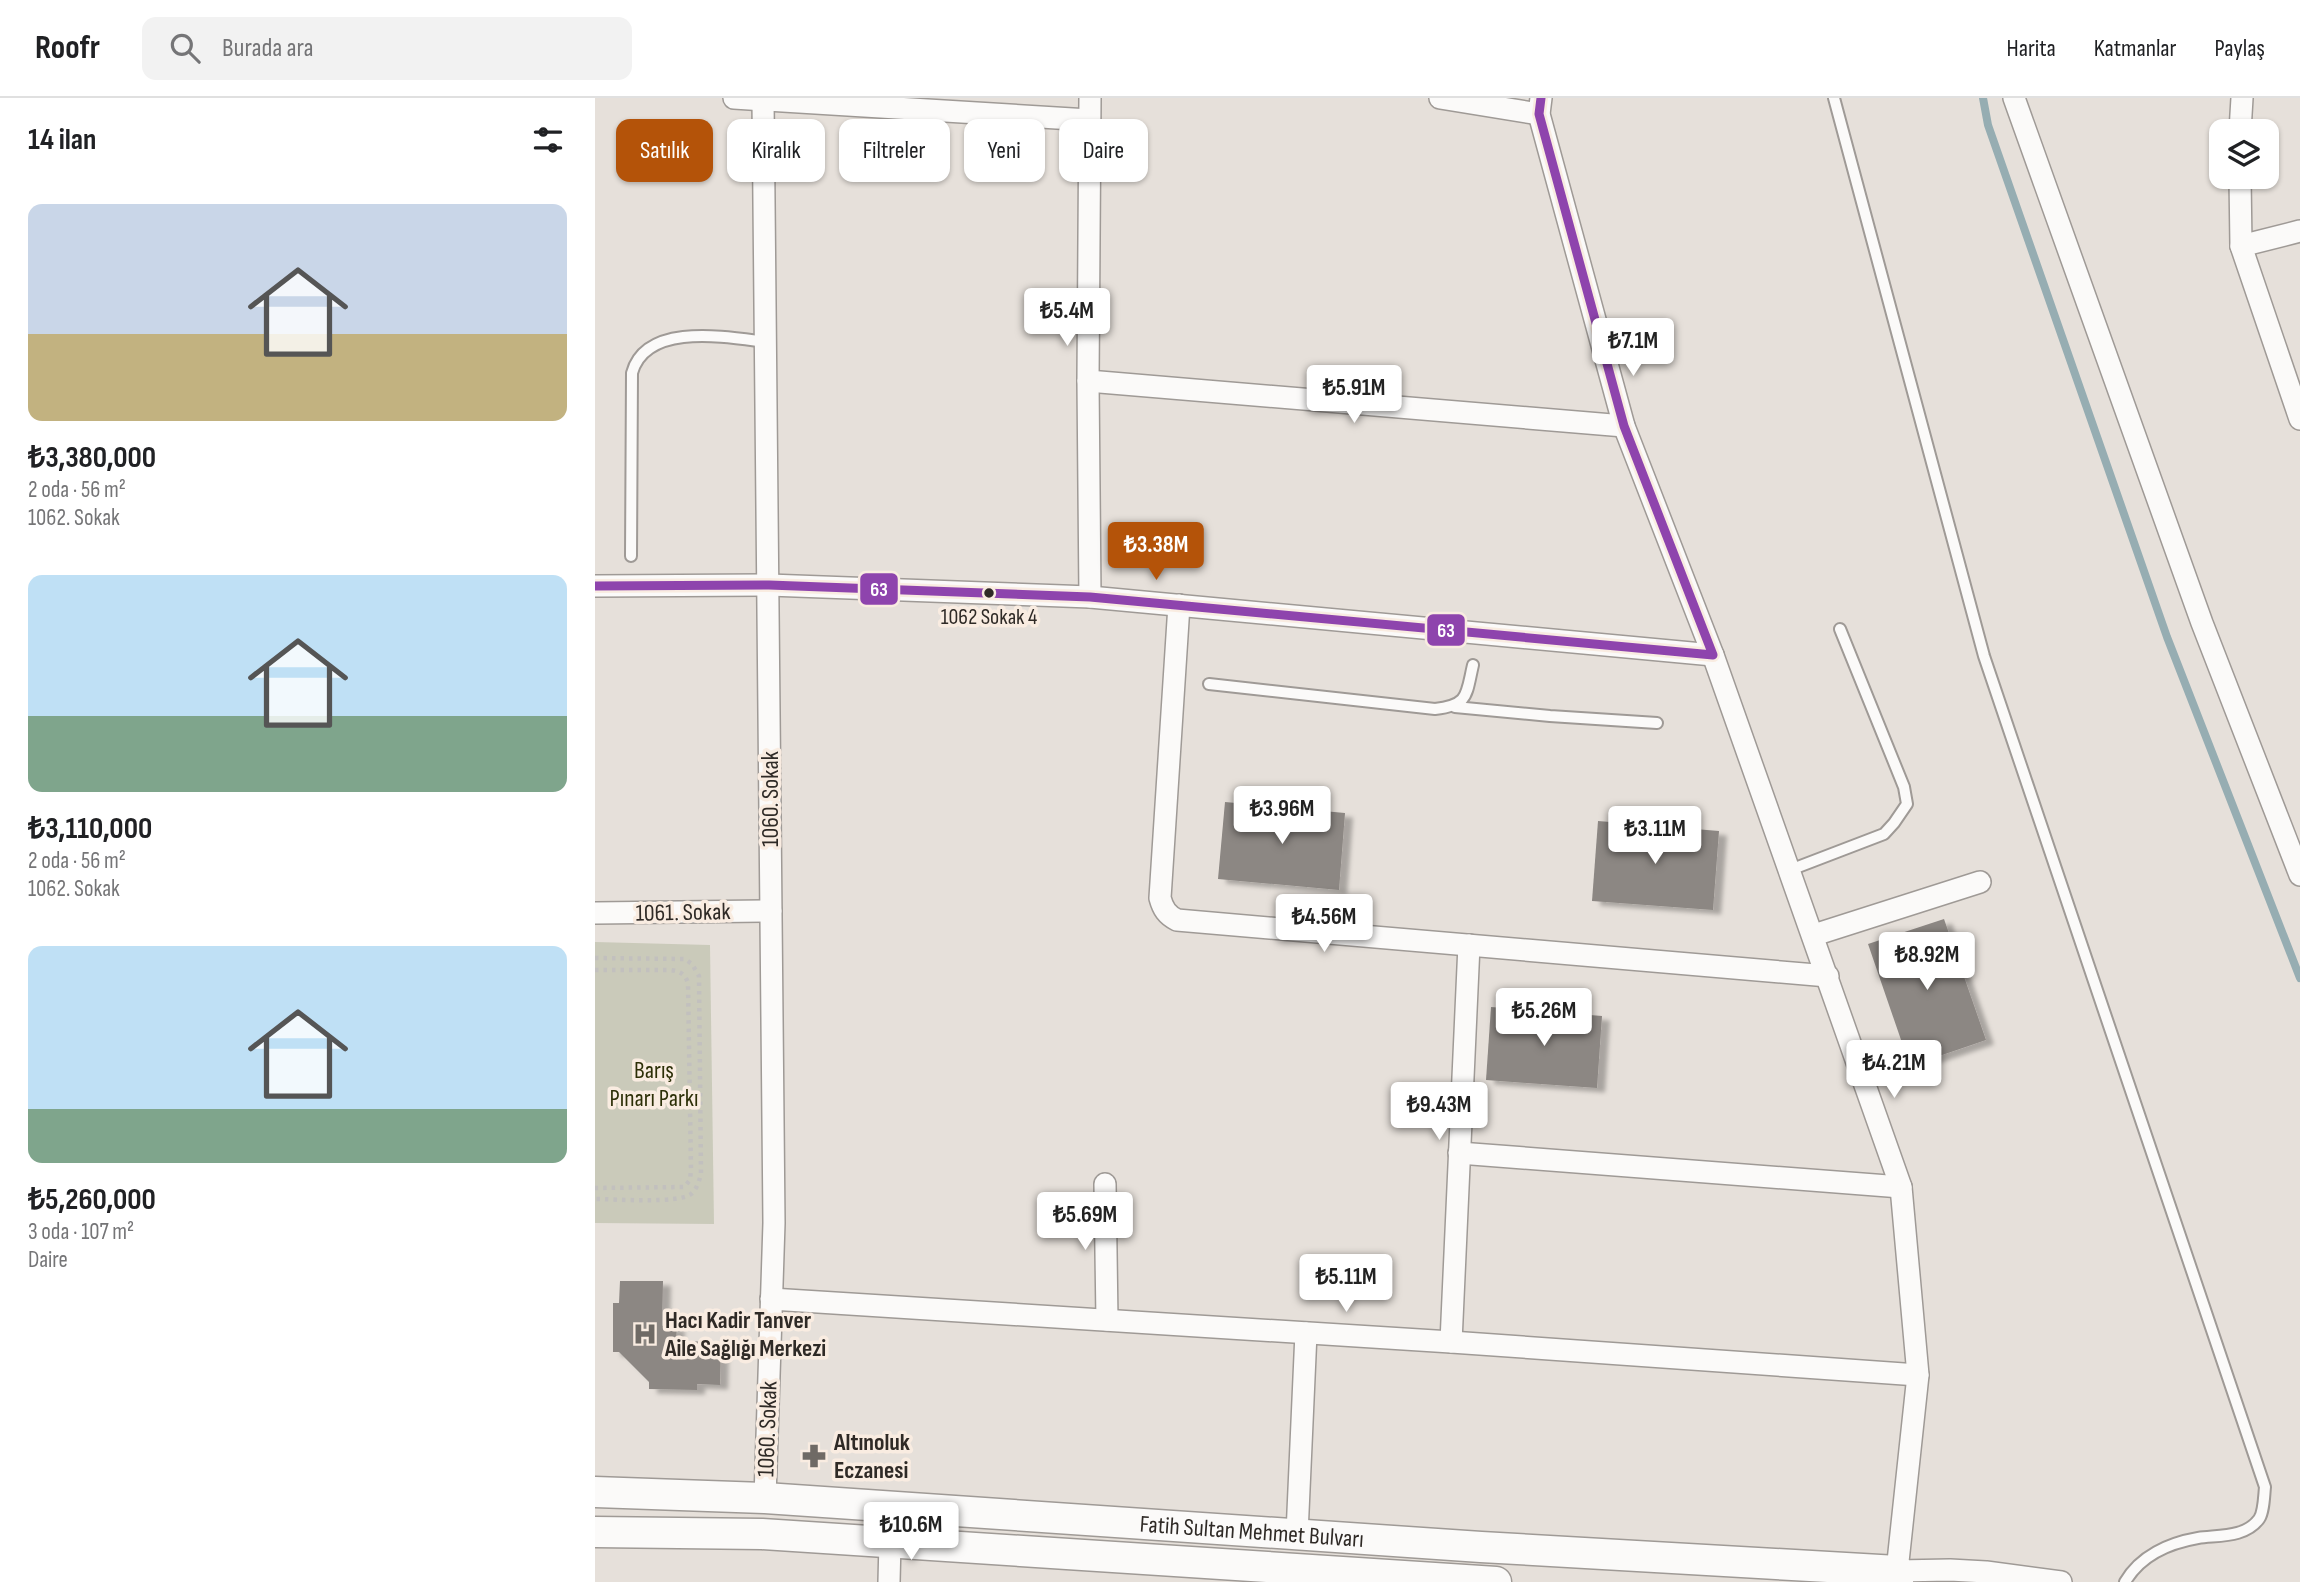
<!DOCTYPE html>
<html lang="tr">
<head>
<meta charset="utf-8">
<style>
	body { margin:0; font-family:"Sofia Sans Condensed",sans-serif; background:#f2f2f2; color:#202124; height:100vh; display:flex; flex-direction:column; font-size:26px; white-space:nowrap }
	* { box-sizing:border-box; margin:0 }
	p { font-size:23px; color:#757577 }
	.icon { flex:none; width:38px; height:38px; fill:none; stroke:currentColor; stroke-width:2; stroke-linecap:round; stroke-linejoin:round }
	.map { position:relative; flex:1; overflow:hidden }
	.panel { display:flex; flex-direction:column; background:#fff; width:595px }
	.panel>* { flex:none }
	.guide { position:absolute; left:21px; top:21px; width:665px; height:63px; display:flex; gap:14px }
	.fabs { position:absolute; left:1614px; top:21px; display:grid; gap:14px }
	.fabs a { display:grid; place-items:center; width:70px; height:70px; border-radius:14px; background:#fff; box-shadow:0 2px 5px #0004; font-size:35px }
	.price { position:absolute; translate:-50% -60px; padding:0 16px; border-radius:7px; background:#fff; color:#222; font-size:23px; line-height:46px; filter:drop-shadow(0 2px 4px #0008) }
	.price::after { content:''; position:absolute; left:50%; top:42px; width:21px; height:16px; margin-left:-10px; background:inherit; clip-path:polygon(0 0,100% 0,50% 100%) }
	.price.on { background:#b45309; color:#fff }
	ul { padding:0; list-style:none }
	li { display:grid; align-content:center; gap:14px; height:371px; padding:0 28px }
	li span { display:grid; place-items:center; height:217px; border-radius:14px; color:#555 }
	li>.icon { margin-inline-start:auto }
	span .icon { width:126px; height:126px; fill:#fffc; stroke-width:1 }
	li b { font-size:30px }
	h2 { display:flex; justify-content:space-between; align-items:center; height:84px; padding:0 28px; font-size:30px }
	.pill { padding:0 24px; border-radius:14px; background:#fff; box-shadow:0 2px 5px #0004; font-size:24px; line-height:63px }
	.pill.on { background:#b45309; color:#fff }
	header { display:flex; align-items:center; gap:42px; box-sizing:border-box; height:98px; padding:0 35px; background:#fff; border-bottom:2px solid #e0e0e0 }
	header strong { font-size:33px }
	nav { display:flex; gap:38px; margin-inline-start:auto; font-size:24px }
	.search { width:490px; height:63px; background:#f2f2f2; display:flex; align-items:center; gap:18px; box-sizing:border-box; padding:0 24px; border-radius:14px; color:#757577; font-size:26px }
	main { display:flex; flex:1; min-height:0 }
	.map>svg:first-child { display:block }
</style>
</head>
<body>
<header>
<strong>Roofr</strong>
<div class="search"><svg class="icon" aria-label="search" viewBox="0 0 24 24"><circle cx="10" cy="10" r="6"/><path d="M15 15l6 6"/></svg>Burada ara</div>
<nav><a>Harita</a><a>Katmanlar</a><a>Paylaş</a></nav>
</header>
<main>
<section class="panel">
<h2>14 ilan<svg class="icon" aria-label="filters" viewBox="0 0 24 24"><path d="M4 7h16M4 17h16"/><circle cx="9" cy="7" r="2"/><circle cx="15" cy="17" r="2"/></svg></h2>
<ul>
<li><span style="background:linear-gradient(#c9d6e8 60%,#c2b280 0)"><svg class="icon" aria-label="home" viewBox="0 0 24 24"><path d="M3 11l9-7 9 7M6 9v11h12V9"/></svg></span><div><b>₺3,380,000</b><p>2 oda · 56 m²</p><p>1062. Sokak</p></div></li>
<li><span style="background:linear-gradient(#bfe0f5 65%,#7fa58c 0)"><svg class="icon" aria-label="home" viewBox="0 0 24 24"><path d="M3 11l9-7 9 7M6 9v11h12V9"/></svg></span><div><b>₺3,110,000</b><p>2 oda · 56 m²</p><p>1062. Sokak</p></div></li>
<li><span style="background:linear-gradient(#bfe0f5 75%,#7fa58c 0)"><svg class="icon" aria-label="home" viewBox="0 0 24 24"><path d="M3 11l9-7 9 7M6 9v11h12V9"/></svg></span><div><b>₺5,260,000</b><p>3 oda · 107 m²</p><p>Daire</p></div></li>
</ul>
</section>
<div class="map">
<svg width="1705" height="1484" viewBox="0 0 1705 1484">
	<defs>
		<filter id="shadow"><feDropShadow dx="8" dy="4.5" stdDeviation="2" flood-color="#0004"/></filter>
	</defs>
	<rect width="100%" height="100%" fill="#e6e0da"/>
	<path fill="#cacaba" d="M0,844L115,847L119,1126L0,1125Z"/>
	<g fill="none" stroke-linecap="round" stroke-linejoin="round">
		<path stroke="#96adb2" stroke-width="8" d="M1388,0L1393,27L1572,539L1705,880"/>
	</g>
	<g fill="#8c8783" filter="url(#shadow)">
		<path d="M630,704L750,715L744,792L623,781Z"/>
		<path d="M1003,723L1124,733L1118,812L997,803Z"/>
		<path d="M1349,821L1391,942L1315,968L1273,846Z"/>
		<path d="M896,909L1007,918L1002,990L891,982Z"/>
		<path d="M25,1183H68L67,1228H82L81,1243L126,1244L125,1287L102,1286V1292L54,1291V1284L24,1254H18V1205H24Z"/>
	</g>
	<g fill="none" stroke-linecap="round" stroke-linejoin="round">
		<g stroke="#9f9a96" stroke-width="14">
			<g id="service">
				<path d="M1239,0L1389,558L1670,1389C1669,1398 1669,1414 1664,1421C1650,1440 1623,1437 1603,1440C1574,1445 1545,1458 1530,1484"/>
				<path d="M36,458L37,275C51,224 131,239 171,244"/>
				<path d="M614,586L840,611C874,607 871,597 878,567"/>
				<path d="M860,609L955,618L1062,625"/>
				<path d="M1195,772L1289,736L1299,725L1312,706L1309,689L1245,531"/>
			</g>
		</g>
		<g stroke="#9f9a96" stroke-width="24">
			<g id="minor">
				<path d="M139,0L494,22"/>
				<path d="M495,0L493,283L495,499"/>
				<path d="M845,0L944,16"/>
				<path d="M946,0L944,16L1029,328L1118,557L1306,1089L1323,1277L1302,1473L1355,1472L1391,1474L1466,1484"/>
				<path d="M1419,0L1607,525L1705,777"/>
				<path d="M168,2L179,1125L170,1400"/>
				<path d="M1645,33L1647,0"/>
				<path d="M1645,79L1646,148L1705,321"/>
				<path d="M1646,148L1705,133"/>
				<path d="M493,283L1029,328"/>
				<path d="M0,488L174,487L495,499L1118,557"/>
				<path d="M584,507L565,800C568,811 572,817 582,822L1233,878"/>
				<path d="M0,815L176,813"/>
				<path d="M1219,837L1385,784"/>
				<path d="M864,1055L1306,1089"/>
				<path d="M510,1086L512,1222"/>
				<path d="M176,1201L856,1244L1323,1277"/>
				<path d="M856,1244L874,847"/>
				<path d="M702,1436L711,1235"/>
				<path d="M294,1484L295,1444"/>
			</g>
		</g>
		<g stroke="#9f9a96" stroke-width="33">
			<g id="secondary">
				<path id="s1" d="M0,1394L170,1400L886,1449L1302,1473L1303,1484"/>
				<path d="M0,1434L167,1436L901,1484"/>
			</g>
		</g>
		<g stroke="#c2c0be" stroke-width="4.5" stroke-dasharray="3.5 5" stroke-linecap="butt">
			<path d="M0,860L90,861L97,866L104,878L106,1076C104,1083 102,1091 96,1096C83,1106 19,1101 0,1101"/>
			<path d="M0,872H75C85,873 90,876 93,885L96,1072L95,1082L89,1089L0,1090"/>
		</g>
		<use href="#service" stroke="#fbfaf9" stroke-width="10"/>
		<use href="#minor" stroke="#fbfaf9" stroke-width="21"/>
		<use href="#secondary" stroke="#fbfaf9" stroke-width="30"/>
		<g stroke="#f9ece1" stroke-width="14">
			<path id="bus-1" d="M0,488L174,487L495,499L1118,557L1029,328L944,16L946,0"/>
		</g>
		<use href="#bus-1" stroke="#8e44ad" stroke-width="9"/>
	</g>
	<defs>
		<g id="hospital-bare" transform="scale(1.89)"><path d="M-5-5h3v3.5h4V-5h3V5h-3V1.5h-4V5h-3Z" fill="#6f6a65" stroke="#f9ece1" stroke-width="2.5" paint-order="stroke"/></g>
		<g id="pharmacy-bare" transform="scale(1.89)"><path d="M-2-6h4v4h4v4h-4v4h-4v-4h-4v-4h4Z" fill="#6f6a65" stroke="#f9ece1" stroke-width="2.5" paint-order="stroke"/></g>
	</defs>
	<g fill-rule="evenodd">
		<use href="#hospital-bare" x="50" y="1236"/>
		<use href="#pharmacy-bare" x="219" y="1358"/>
	</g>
	<circle fill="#2f2a26" stroke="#f9ece1" stroke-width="2.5" cx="394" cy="495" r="6"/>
	<g text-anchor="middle" stroke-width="7" stroke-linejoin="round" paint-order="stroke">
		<g font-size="22" fill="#2f2a26" stroke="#f9ece1">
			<text x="394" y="526">1062 Sokak 4</text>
		</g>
		<g font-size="24" fill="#2f2a26" stroke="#f9ece1">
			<text transform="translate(175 701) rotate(-90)" y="8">1060. Sokak</text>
			<text transform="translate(88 814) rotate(-1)" y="8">1061. Sokak</text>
			<text transform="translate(172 1331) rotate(-88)" y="8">1060. Sokak</text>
			<text dy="8" stroke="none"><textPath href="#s1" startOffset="658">Fatih Sultan Mehmet Bulvarı</textPath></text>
		</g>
		<g font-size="24" fill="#2c2f07" stroke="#f9ece1">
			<text x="59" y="980">Barış<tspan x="59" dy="28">Pınarı Parkı</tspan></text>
		</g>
		<g font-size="24" font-weight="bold" fill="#2f2a26" stroke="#f9ece1" text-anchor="start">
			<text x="70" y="1230">Hacı Kadir Tanver<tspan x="70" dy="28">Aile Sağlığı Merkezi</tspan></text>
			<text x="239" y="1352">Altınoluk<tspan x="239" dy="28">Eczanesi</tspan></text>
		</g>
	</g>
	<g stroke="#f9ece1" stroke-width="2.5">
		<rect x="264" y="474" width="40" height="34" rx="7" fill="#8e44ad"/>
		<rect x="831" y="515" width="40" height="34" rx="7" fill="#8e44ad"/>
	</g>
	<g font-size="19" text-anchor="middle" font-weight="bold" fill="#fff">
		<text x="284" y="498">63</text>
		<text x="851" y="539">63</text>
	</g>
</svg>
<div class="fabs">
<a><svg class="icon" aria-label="layers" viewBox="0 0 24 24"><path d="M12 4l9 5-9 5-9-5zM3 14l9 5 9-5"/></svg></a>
</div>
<b class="price" style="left:472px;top:250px">₺5.4M</b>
<b class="price" style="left:1038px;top:280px">₺7.1M</b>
<b class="price" style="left:759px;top:327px">₺5.91M</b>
<b class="price on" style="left:561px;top:484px">₺3.38M</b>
<b class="price" style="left:687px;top:748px">₺3.96M</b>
<b class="price" style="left:1060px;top:768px">₺3.11M</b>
<b class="price" style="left:729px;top:856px">₺4.56M</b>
<b class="price" style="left:1332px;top:894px">₺8.92M</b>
<b class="price" style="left:949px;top:950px">₺5.26M</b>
<b class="price" style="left:1299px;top:1002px">₺4.21M</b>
<b class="price" style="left:844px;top:1044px">₺9.43M</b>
<b class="price" style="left:490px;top:1154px">₺5.69M</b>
<b class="price" style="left:751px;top:1216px">₺5.11M</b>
<b class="price" style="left:316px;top:1464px">₺10.6M</b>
<div class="guide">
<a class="pill on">Satılık</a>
<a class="pill">Kiralık</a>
<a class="pill">Filtreler</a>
<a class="pill">Yeni</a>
<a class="pill">Daire</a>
</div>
</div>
</main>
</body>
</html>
